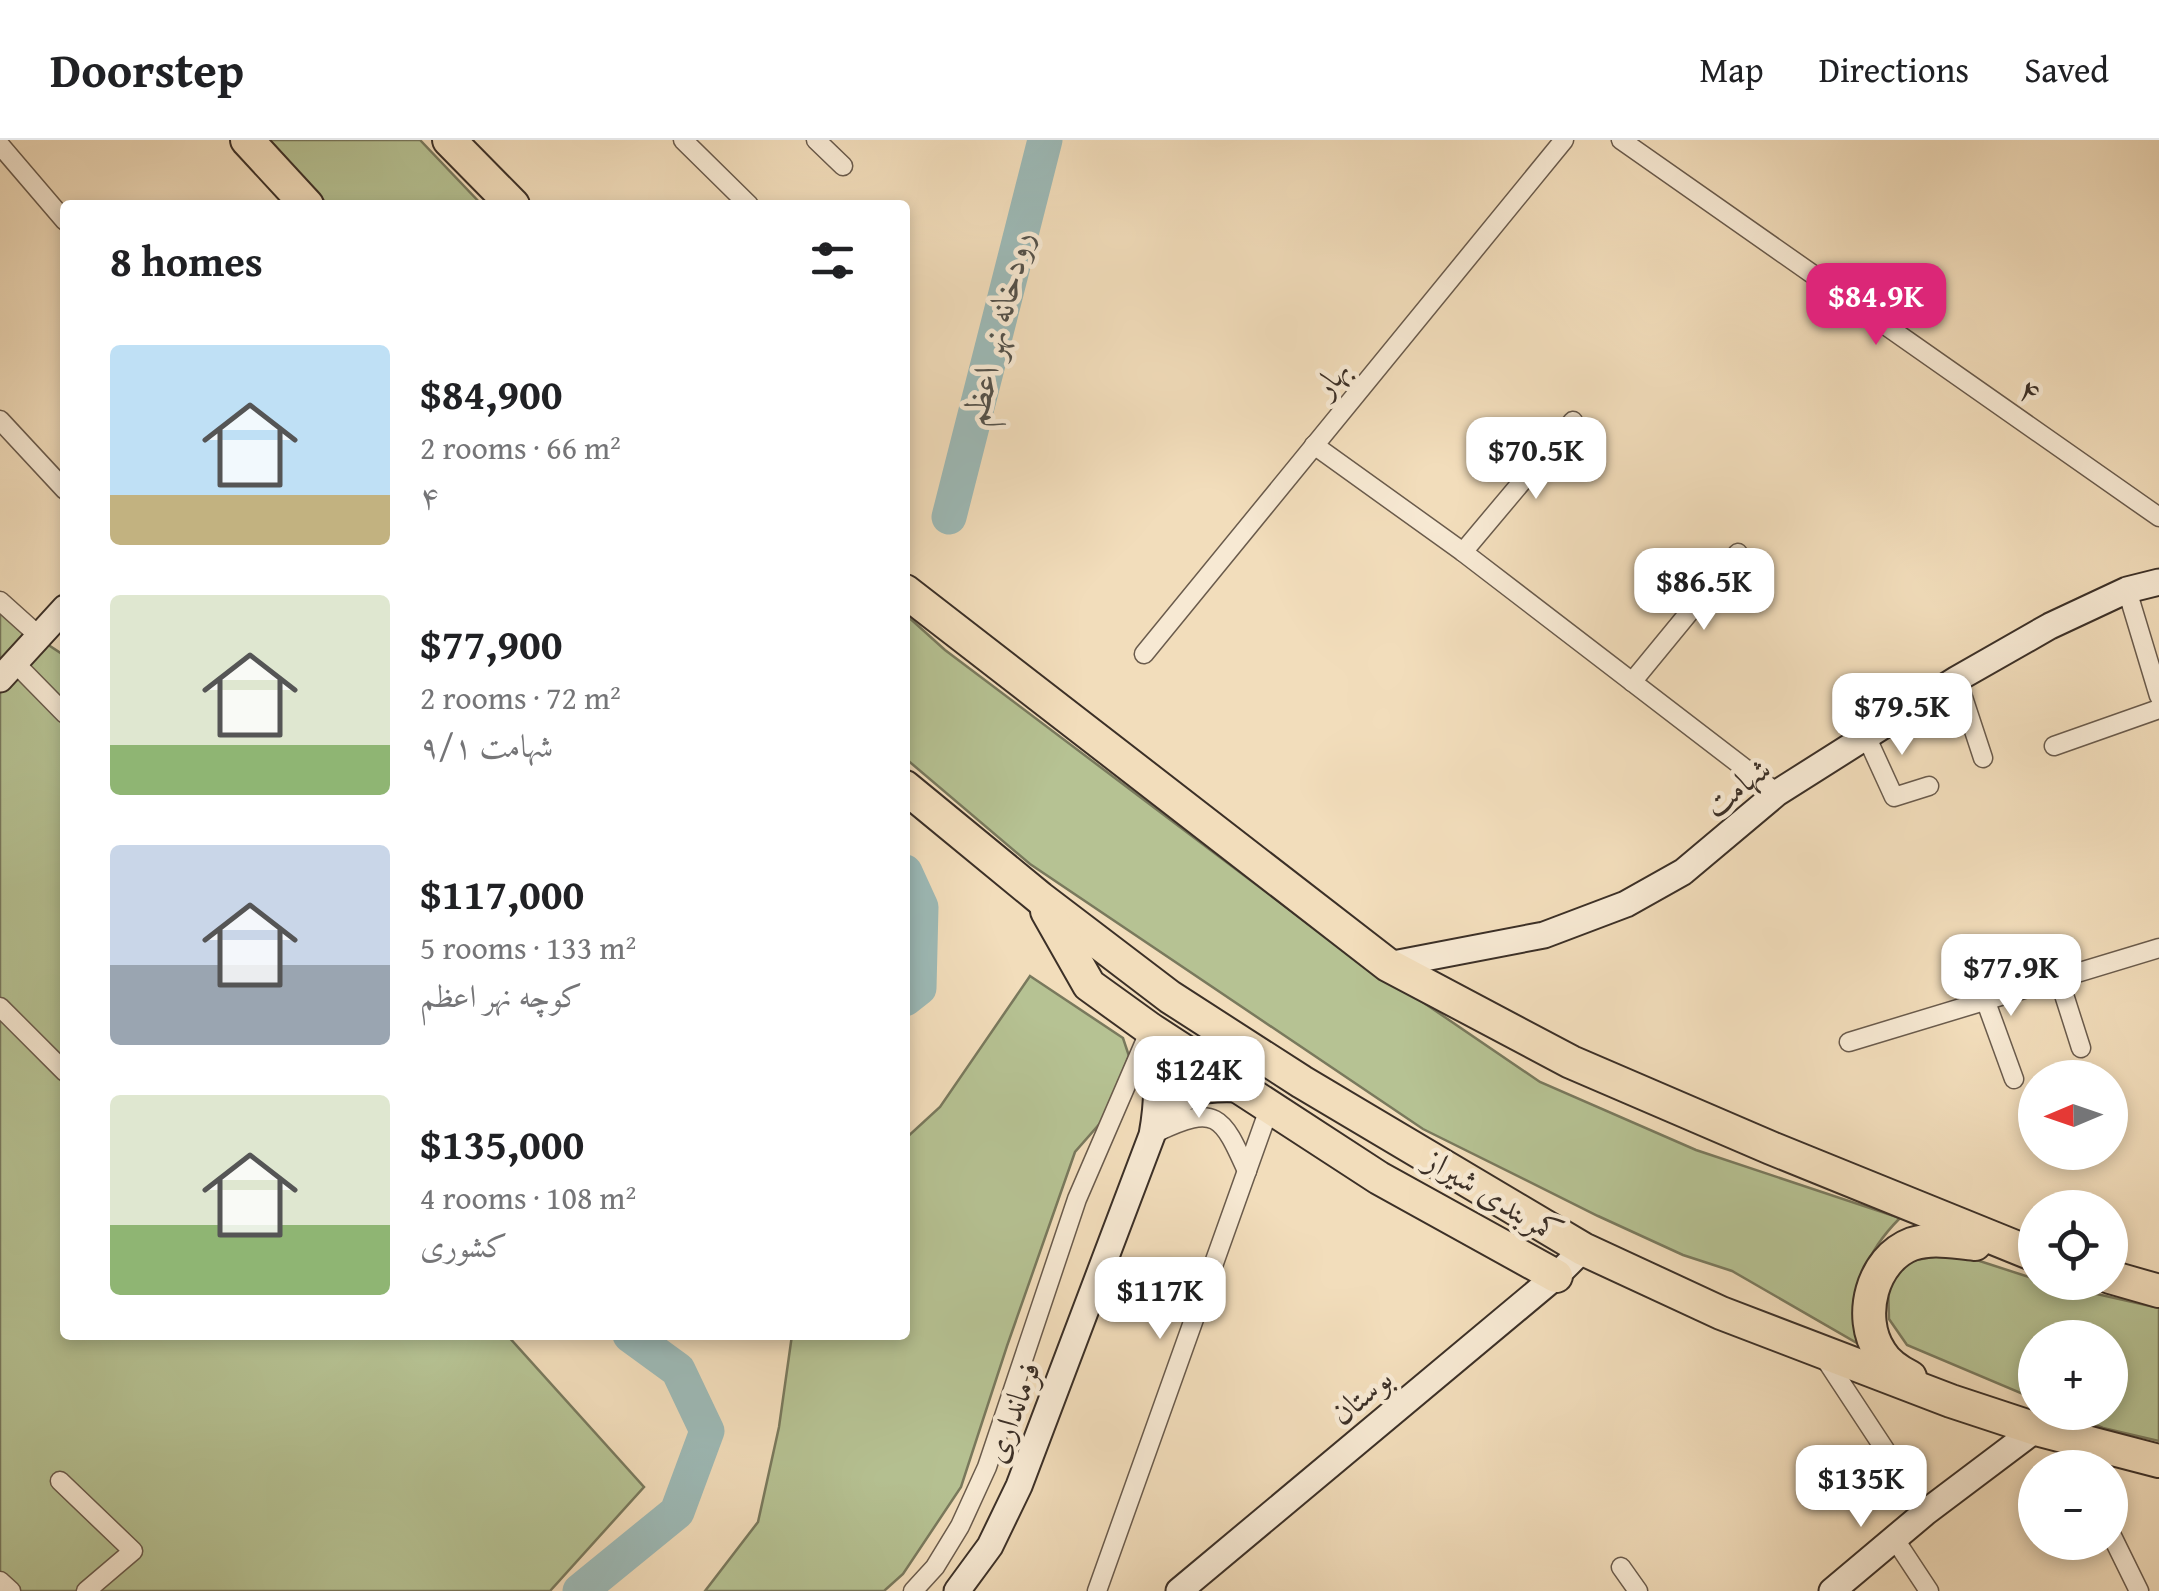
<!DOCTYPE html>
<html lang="en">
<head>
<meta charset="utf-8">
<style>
	body { margin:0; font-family:"Gentium Book Plus",Amiri,serif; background:#f6f6f6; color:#202124; height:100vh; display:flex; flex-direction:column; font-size:38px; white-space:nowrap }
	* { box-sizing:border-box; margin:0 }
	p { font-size:32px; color:#757577 }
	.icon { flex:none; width:55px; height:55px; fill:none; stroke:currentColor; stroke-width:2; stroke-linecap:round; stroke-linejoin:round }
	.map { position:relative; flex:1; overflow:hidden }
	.side { position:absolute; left:60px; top:60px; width:850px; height:1140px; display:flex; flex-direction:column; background:#fff; border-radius:10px; box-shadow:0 5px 15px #0003 }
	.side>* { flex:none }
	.needle { width:65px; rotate:268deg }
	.controls { position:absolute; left:2018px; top:920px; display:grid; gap:20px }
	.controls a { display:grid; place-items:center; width:110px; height:110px; border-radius:50%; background:#fff; box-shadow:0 5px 15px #0003; font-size:50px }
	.price { position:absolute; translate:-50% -85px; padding:0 22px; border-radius:20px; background:#fff; color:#222; font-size:32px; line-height:65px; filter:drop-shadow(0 2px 5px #0008) }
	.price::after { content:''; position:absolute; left:50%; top:60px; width:30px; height:22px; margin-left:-15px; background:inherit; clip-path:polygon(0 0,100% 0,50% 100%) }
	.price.on { background:#db2777; color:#fff }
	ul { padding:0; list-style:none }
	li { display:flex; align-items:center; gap:30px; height:250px; padding:0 50px }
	li span { display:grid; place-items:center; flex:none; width:280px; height:200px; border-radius:10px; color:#555 }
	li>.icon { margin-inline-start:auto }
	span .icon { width:120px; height:120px; fill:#fffc; stroke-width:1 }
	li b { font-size:42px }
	h2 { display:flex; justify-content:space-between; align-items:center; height:120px; padding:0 50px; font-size:42px }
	header { display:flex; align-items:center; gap:60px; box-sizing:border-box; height:140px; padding:0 50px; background:#fff; border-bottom:2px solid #e0e0e0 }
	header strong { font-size:48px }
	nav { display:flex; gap:55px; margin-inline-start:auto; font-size:35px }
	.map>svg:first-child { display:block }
</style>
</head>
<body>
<header>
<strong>Doorstep</strong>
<nav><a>Map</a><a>Directions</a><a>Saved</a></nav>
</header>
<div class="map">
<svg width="2159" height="1451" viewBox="0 0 2159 1451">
	<rect width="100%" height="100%" fill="#f2ddbb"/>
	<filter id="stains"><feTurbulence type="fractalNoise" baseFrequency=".002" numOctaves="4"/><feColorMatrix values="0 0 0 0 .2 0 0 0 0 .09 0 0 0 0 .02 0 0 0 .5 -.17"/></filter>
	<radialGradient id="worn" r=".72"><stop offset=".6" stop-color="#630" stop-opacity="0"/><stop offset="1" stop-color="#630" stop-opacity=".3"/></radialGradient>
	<g fill="#b6c293" stroke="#79795d" stroke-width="2.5">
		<path d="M270,0H420L482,65H328Z"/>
		<path d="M0,473L65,516V1195H507L644,1347L550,1451H0Z"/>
		<path d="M905,474L945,510L1314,788L1540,942L1696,1010L1900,1078C1860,1118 1856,1148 1857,1203L1732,1131L1683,1115L1598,1076L1423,989L1030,724L905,618Z"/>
		<path d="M1030,836L1123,898L1129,916L1102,981L1075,1012L1007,1206L961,1347L903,1434L884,1451H705L758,1382L779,1287L792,1195H905V999L940,967Z"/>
		<path d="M1955,1113L2035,1139V1142L2048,1143L2159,1168V1301L2103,1288L2067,1273L2110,1272V1198H2035V1259L1907,1205L1889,1179L1888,1141L1905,1122Z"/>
	</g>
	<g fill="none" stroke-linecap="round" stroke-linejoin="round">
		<g stroke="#9dbab7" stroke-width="35">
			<path d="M949,377L1045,0"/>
			<path d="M905,732L921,767L919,848L905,859"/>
			<path d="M580,1451L677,1372L707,1291L678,1230L630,1195"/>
		</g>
		<g stroke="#6a5b4c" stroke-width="21">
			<g id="street">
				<path d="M683,0L749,65"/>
				<path d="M816,0L843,26"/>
				<path d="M1621,0L2159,377"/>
				<path d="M0,5L65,81"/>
				<path d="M0,280L65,350"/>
				<path d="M1314,305L1463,412L1777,653"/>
				<path d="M1463,412L1573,281"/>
				<path d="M2127,450L2159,556"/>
				<path d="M0,461L39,496"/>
				<path d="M1144,514L1564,0"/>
				<path d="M15,523L65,574"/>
				<path d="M1957,539L1983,618"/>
				<path d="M1632,542L1738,413"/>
				<path d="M1867,598L1894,657L1929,646"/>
				<path d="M2054,606L2159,569"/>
				<path d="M2059,839L2081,908"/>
				<path d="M1986,862L2014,939"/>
				<path d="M0,867L65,932"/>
				<path d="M1849,902L2159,808"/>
				<path d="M1157,992C1216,964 1222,975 1247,1031"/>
				<path d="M1824,1217L1926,1372"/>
				<path d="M2063,1296L2078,1328"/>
				<path d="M60,1341L133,1411L86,1451"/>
				<path d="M2110,1392L2139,1451"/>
				<path d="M1894,1398L1929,1451"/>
				<path d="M1621,1427L1638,1451"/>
				<path d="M0,1441L11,1451"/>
				<path d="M913,1451L935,1427L960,1386L987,1327L1077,1059L1150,890"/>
				<path d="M1097,1451L1269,969"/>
			</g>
		</g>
		<g stroke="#3c3027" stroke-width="29">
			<g id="secondary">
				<path d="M0,539L65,468"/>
				<path d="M1388,825L1544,795L1626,764L1683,732L1777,653L1957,539L2050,486L2127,450L2159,442"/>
				<path d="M1158,987C1183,952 1196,947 1239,949"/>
				<path d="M957,1451L990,1406L1019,1346L1152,995C1159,957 1158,927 1150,889"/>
				<path d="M1179,1451L1556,1136L1583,1109"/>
				<path d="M1832,1451L1926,1372L2036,1289"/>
			</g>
		</g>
		<g stroke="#3c3027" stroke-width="36">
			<g id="highway">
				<path d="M247,0L307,65"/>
				<path d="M449,0L513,65"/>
				<path d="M905,451L1388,825L1571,922L1771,1008L2035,1115"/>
				<path d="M905,647L1040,758L1170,857L1302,942L1583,1109L1721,1173L1951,1261L2036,1289L2159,1321"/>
				<path d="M1047,771L1089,845L1150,889L1379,1038L1556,1136"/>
				<path d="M2110,1137L2159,1151"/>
				<path d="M1910,1237C1898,1231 1887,1224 1880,1212C1857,1177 1872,1119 1912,1104C1933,1097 1953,1102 1975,1104"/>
			</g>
		</g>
		<use href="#street" stroke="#f7e9d3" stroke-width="18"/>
		<use href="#secondary" stroke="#f7e9d3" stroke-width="25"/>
		<use href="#highway" stroke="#f2ddbb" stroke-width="32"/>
	</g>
	<g text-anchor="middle" stroke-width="9" stroke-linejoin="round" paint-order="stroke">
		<g font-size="32" fill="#3c3027" stroke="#f7e9d3">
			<text transform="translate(1331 238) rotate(-51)" y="11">بهار</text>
			<text transform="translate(2030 250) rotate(35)" y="11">۴</text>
			<text transform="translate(1737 647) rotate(-38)" y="11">شهامت</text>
			<text transform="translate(1494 1056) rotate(31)" y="11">کمربندی شیراز</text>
			<text transform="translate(1361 1256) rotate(-40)" y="11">بوستان</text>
			<text transform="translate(1012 1272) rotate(-69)" y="11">فرمانداری</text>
		</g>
		<g font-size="35" font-style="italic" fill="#54524b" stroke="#f7e9d3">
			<text transform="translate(997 188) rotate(-76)" y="12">رودخانه نهر اعظم</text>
		</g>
	</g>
	<rect width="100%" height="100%" filter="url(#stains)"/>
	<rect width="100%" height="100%" fill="url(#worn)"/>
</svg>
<div class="controls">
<a><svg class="needle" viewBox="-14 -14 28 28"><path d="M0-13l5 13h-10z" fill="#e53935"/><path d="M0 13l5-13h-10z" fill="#757577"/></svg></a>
<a><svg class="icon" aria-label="locate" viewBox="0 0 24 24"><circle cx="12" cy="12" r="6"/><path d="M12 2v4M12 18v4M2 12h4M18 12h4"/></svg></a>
<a>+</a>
<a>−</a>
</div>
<b class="price on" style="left:1876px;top:208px">$84.9K</b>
<b class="price" style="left:1536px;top:362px">$70.5K</b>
<b class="price" style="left:1704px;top:493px">$86.5K</b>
<b class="price" style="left:1902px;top:618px">$79.5K</b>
<b class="price" style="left:2011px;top:879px">$77.9K</b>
<b class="price" style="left:1199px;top:981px">$124K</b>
<b class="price" style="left:1160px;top:1202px">$117K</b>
<b class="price" style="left:1861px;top:1390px">$135K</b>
<section class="side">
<h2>8 homes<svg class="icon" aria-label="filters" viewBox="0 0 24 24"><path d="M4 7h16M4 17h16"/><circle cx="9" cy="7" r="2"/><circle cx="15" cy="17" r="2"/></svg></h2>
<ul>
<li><span style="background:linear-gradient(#bfe0f5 75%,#c2b280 0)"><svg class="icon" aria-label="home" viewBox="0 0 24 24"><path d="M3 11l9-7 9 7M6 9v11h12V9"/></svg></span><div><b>$84,900</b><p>2 rooms · 66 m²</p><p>۴</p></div></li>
<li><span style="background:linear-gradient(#dfe7d0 75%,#8fb573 0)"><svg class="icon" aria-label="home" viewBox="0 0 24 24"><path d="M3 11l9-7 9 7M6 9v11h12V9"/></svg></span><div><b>$77,900</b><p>2 rooms · 72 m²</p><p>۹/۱ شهامت</p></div></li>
<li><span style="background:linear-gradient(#c9d6e8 60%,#9aa5b1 0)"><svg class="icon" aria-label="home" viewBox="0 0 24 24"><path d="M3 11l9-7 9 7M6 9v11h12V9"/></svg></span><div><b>$117,000</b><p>5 rooms · 133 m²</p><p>کوچه نهر اعظم</p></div></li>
<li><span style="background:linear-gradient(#dfe7d0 65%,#8fb573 0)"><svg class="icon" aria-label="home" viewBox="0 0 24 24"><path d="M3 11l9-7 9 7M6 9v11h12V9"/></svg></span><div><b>$135,000</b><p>4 rooms · 108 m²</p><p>کشوری</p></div></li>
</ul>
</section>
</div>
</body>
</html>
